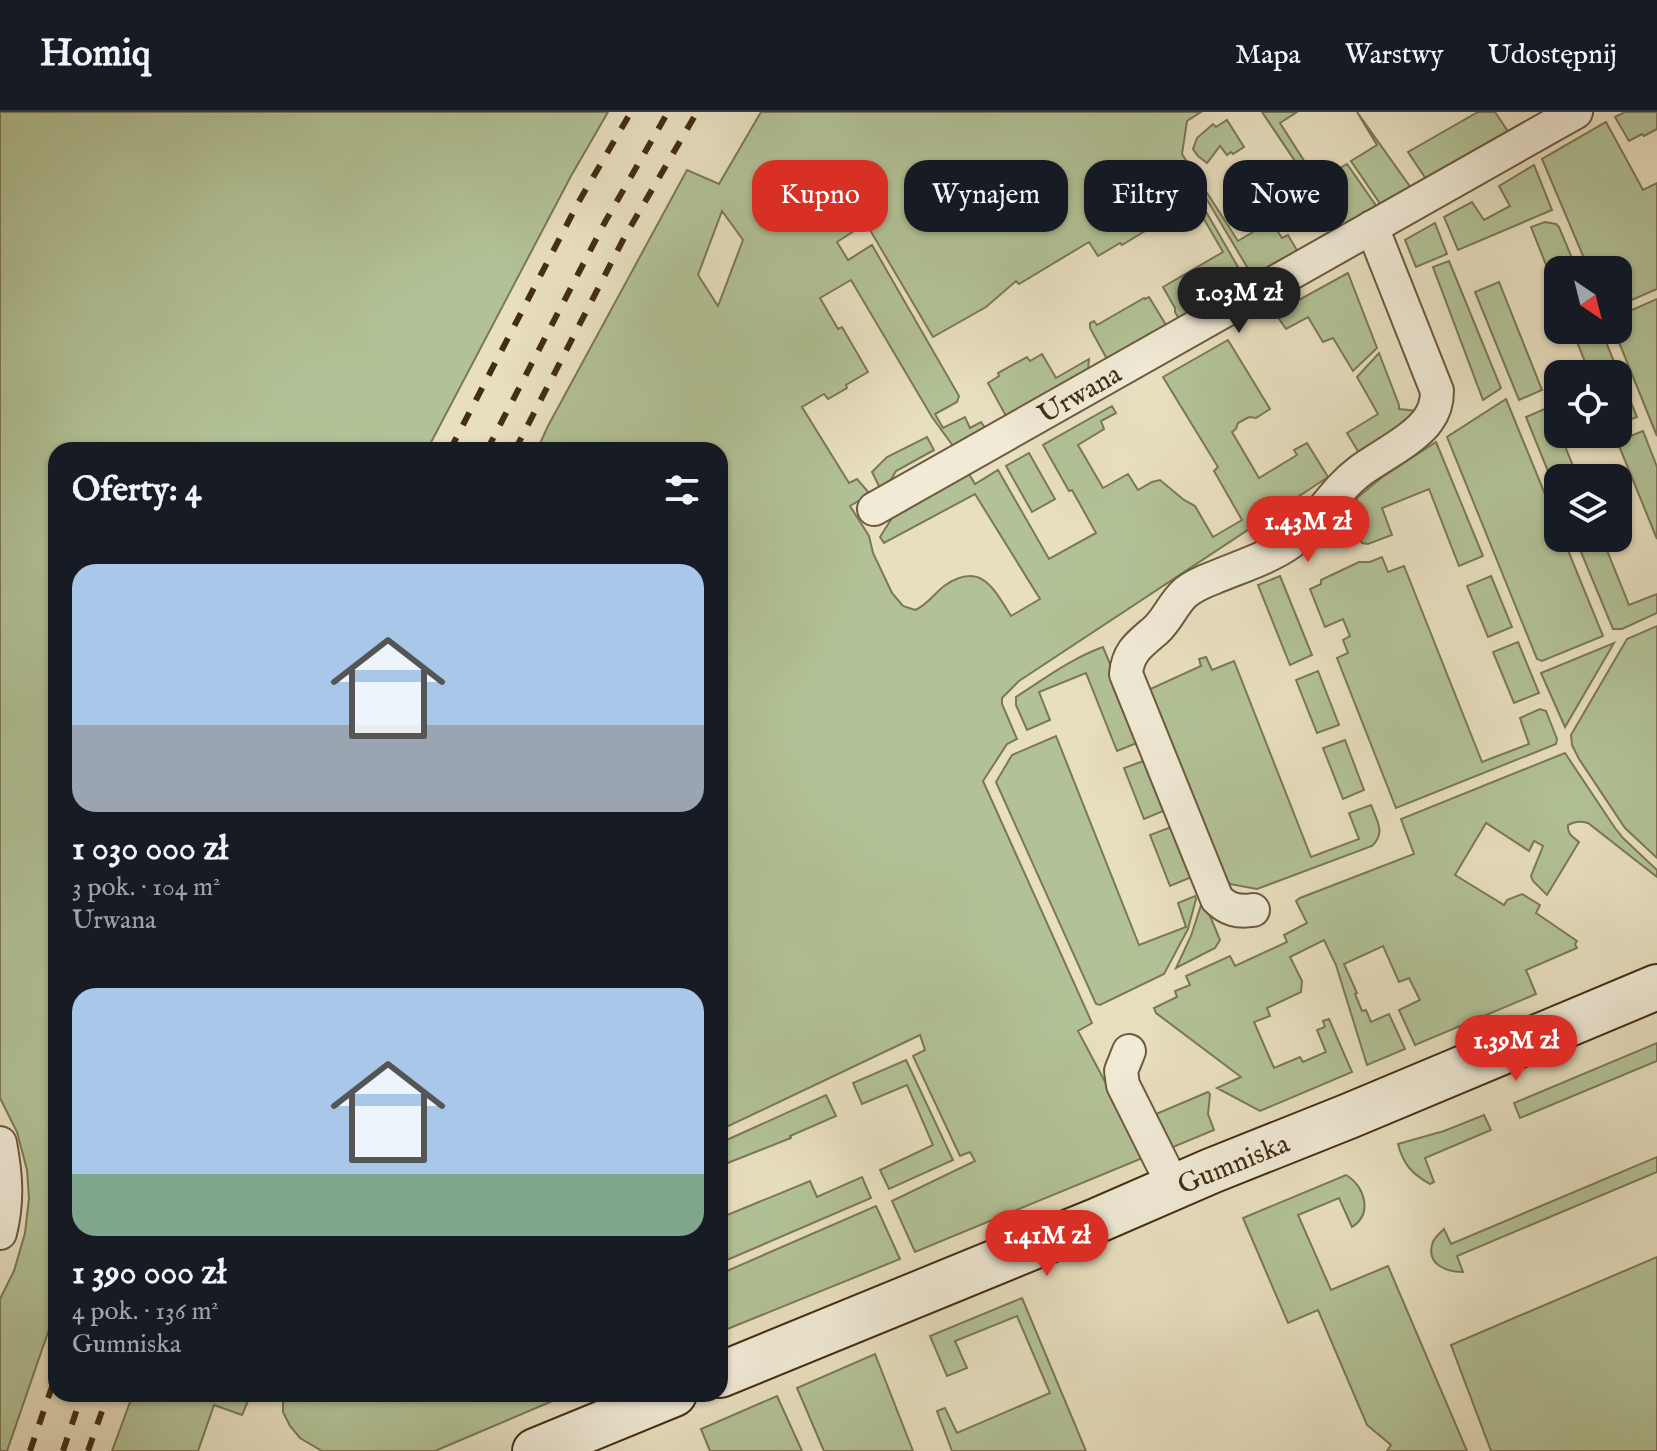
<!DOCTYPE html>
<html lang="pl">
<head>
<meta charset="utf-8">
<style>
	body { margin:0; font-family:"IM FELL English",serif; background:#242831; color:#f1f3f6; height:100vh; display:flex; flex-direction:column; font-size:30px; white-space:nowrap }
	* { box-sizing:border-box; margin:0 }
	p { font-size:26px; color:#9ea1a6 }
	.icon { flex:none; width:44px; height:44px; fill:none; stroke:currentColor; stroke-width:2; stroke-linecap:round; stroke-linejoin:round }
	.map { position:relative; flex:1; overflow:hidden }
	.side { position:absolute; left:48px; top:330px; width:680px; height:960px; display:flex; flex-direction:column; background:#171b24; border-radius:24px; box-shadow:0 2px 6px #0004 }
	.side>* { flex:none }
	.hud { position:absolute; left:752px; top:48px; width:760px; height:72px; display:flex; gap:16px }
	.needle { width:52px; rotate:145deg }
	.fabs { position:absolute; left:1544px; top:144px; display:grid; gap:16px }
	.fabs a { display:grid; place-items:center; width:88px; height:88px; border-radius:16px; background:#171b24; box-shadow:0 2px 6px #0004; font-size:40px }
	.price { position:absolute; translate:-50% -68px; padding:0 18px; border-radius:28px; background:#d93025; color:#fff; font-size:26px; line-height:52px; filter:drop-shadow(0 2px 4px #0008) }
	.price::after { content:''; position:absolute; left:50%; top:48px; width:24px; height:18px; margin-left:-12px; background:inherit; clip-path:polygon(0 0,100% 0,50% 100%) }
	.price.on { background:#222; color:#fff }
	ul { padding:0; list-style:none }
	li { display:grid; align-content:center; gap:16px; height:424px; padding:0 24px }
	li span { display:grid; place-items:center; height:248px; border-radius:24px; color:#555 }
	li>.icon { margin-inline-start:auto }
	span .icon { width:144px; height:144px; fill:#fffc; stroke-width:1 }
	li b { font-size:34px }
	h2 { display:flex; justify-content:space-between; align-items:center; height:96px; padding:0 24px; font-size:34px }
	.tag { padding:0 28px; border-radius:24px; background:#171b24; box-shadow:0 2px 6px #0004; font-size:28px; line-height:72px }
	.tag.on { background:#d93025; color:#fff }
	header { display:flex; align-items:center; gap:48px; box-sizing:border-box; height:112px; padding:0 40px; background:#171b24; border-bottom:2px solid #363941 }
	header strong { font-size:38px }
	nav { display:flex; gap:44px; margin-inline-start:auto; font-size:28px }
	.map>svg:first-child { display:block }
</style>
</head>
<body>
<header>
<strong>Homiq</strong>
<nav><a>Mapa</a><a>Warstwy</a><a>Udostępnij</a></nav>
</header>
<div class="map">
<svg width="1657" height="1339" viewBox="0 0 1657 1339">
	<rect width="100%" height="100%" fill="#e8dfc0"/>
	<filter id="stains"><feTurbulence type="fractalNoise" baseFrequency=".0025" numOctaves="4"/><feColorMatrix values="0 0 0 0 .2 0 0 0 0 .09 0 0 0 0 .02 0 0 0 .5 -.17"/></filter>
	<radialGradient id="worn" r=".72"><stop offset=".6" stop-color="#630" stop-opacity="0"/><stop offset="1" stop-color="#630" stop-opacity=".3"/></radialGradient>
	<g fill="#b2c296" stroke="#7b7854" stroke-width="2" fill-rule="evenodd">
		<path d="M0,0H608L571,64L427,338H56V1197L7,1339H0V1187L14,1159L25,1121L29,1086L27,1058L17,1020L0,986Z"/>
		<path d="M761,0H1201L1187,9L1182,42L1238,129L1271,109L1282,126L1288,123L1298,140L1253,165L1200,76L1159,99L1163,108L1122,133L1120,131L1098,144L1089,130L1019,172L1016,169L986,195L933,225L870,118L862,114L837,130L848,148L872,133L959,284L957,290L935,302L943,316L965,305L970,316L981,310L985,316L953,334L932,305L851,168L820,186L838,217L842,215L868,260L846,273L847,276L828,287L824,282L802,295L849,371L857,367L870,382L850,394L869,424L873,441L892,481L903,494L915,498C927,493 934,482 944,474C980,449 993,475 1011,504L1040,487L975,382L884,431L880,425L892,406L969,362L975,372L998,358L1049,447L1096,421L1072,378L1069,379L1043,333L1112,294L1116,301L1101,309L1104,317L1078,333L1103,376L1128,362L1138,378L1152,370L1160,368L1184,388L1195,394L1213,425L1242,408L1214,359L1218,355L1163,265L1228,228L1270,297L1256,306L1249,305L1238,311L1236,317L1232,320L1259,366L1297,343L1294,338L1307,331L1328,365L1019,569L1002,586V592L1017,627L1007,632L983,669L1092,911L1078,919L1145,1045L915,1140L892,1089L975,1049L970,1040L960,1044L913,944L925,938L920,923L720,1018V338H537L548,314L687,58L719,72ZM722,99L743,128L718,194L698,163Z"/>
		<path d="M1262,0H1297L1280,11L1317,69L1347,52L1377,95L1340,116Z"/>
		<path d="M1357,0L1411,76L1381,93L1351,49L1377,33Z"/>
		<path d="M1478,0H1495L1509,21L1426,67L1408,40Z"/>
		<path d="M1625,0H1657V17L1644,24L1642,22L1629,29L1615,5Z"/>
		<path d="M1227,8L1244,35L1233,42L1231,40L1227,43L1220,34L1207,51L1198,44L1193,37L1197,26L1213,12L1216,15Z"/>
		<path d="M1606,10L1643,78L1657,71V177L1618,194V158H1589L1542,47Z"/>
		<path d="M1534,53L1552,98L1458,138L1444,105L1472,90L1484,108L1510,94L1499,74Z"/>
		<path d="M1197,84L1246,169L1179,207L1175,200V196L1163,175L1223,140L1194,90L1171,103L1170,100Z"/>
		<path d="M1545,110L1556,112L1559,115L1577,158H1558V183L1531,115Z"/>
		<path d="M1435,111L1447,142L1416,155L1405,128Z"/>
		<path d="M1449,149L1501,276L1483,288L1433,155Z"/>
		<path d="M1348,161L1377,236L1353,259L1333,226L1323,230L1308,205L1286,217L1275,201Z"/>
		<path d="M1499,170L1542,278L1519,288L1475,180Z"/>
		<path d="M1149,185L1166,213L1107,247L1090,216V211L1094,209L1097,213L1144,186L1145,187Z"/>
		<path d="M1657,187V324L1614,218H1618V204Z"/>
		<path d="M1572,218H1601L1637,305L1618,312V262H1590Z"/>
		<path d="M1379,241L1399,293V297L1418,299L1362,346L1347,321L1378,302L1357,265Z"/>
		<path d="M1042,242L1056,266L1089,247L1088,258L1006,304L988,271L999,264L998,261L1027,245L1030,249Z"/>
		<path d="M1506,287L1558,414V426H1563L1603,524L1542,549L1537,547L1447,325Z"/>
		<path d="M1549,295L1558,317V322H1560L1578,366H1558V384L1526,305Z"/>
		<path d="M1643,319L1657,355V427L1617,329Z"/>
		<path d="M927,325L934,338L896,359L889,371L880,376L872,360L887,345Z"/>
		<path d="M1436,330L1483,444L1459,454L1429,377L1382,396L1392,423L1368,432L1362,431L1353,416L1357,386L1381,366Z"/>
		<path d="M1029,341L1055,387L1032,400L1006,354Z"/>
		<path d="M1580,426H1602L1629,493L1657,482V501L1622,517H1613L1576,428Z"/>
		<path d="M1382,445L1388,460L1404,454L1482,650L1529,632L1520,606L1540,597L1546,599L1557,627L1556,632L1396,696L1337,546L1348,541L1343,528L1350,524L1343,507L1325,515L1310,477L1321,472V468L1359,450H1370Z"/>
		<path d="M1280,464L1312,543L1290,553L1258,473Z"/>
		<path d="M1491,464L1512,515L1488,525L1467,474Z"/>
		<path d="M1657,514V746L1625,716L1579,647L1572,633L1571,623L1627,527Z"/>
		<path d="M1518,530L1539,581L1514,591L1493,540Z"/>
		<path d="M1614,531L1565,615L1541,561Z"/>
		<path d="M1103,535L1142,629L1117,639L1086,561L1039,580L1050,608L1027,618L1016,593V585C1044,567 1072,546 1103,535Z"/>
		<path d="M1206,545L1212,558L1234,549L1311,745L1359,727L1349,701L1371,693C1377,709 1386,721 1372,734L1257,777L1230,772L1221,766L1146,579L1201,554L1199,547Z"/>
		<path d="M1318,559L1339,613L1317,621L1296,568Z"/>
		<path d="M1056,624L1139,833L1186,815L1178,791L1195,784L1196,787L1188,817L1164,862L1100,893L1096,892L996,670L1012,643Z"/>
		<path d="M1345,628L1364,678L1343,687L1323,636Z"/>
		<path d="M1565,641L1615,716L1623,726L1657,758V765L1588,711C1580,709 1576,709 1568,713C1567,722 1573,725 1579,730L1547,783L1533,769L1531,764L1543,734L1534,729L1529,739L1486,711L1455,763L1504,793L1507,788L1522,782L1540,793L1536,801L1577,829L1575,832L1577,836L1526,858L1536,882L1415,933L1399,898L1420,888L1409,866L1399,870L1383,834L1344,852L1357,881L1355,882L1362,899L1366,898L1371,910L1389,902L1405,937L1367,953L1336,853L1324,828L1290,845L1302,869L1301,880L1267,896L1270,904L1254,910L1274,956L1300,945L1303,950L1326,940L1317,918L1325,915L1323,909L1329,907L1352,960L1260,999L1217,976L1241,965L1156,901L1154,896L1177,885L1175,879L1190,873L1186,864L1230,844L1235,854L1287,830L1284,823L1307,811L1296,789L1300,786L1414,742L1401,707Z"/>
		<path d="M1149,647L1168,697L1144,707L1124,656Z"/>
		<path d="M1174,714L1194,764L1170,774L1150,723Z"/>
		<path d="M1203,787L1220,828L1215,836L1176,856L1191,824Z"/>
		<path d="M1657,931V949L1520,1006L1514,991Z"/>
		<path d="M906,948L953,1048L889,1077L880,1058L933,1033L907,973L862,992L853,971Z"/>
		<path d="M1208,980L1210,982L1208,1002L1214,1018L1166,1038L1149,1005Z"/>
		<path d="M826,983L836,1004L790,1024L791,1026L720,1054V1031Z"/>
		<path d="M1484,1003L1491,1018L1425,1046L1434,1070L1430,1072C1412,1062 1403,1052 1398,1032L1444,1019Z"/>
		<path d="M1657,1045V1060L1457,1144L1463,1160C1447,1160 1427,1153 1432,1133C1433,1126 1439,1122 1444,1117L1451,1132Z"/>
		<path d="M1346,1063C1365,1074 1373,1102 1352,1115L1339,1086L1298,1103L1331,1178L1388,1154L1467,1339H1387L1391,1333L1367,1313L1318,1198L1288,1211L1243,1106Z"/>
		<path d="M862,1065L871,1086L720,1151V1106L810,1069L817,1085Z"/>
		<path d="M876,1094L900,1147L720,1220V1162Z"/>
		<path d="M1657,1145V1339H1491L1451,1233Z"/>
		<path d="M1022,1186L1086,1339H952L937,1299L945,1296L957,1321L1050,1281L1017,1204L955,1229L967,1256L947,1264L930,1224Z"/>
		<path d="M875,1242L913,1339H824L797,1276Z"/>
		<path d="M133,1282H251L242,1303L214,1293L198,1339H112Z"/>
		<path d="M283,1282H569L435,1339H322L300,1326L290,1314L283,1300Z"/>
		<path d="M777,1284L802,1339H710L701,1317Z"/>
	</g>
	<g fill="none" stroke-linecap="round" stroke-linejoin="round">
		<g stroke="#6d5a3d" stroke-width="36">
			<g id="street">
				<path d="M874,397L1576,0"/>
				<path d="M1253,798C1238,800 1228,798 1217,787L1126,562C1128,539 1140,532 1156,518C1168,507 1174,490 1186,480C1194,474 1205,469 1213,466C1239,455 1269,446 1291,430C1318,410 1333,379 1360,359C1379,345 1415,327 1428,308C1434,300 1437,289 1437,279L1372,115"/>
				<path d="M1129,939L1121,959L1123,973L1174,1075"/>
				<path d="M0,1031C6,1063 8,1089 0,1121"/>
			</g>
		</g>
		<g stroke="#442e11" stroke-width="48">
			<g id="secondary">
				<path d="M720,1263L1096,1109L1211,1059L1349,1004L1657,875"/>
				<path d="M535,1339L674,1282"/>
			</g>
		</g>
		<use href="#street" stroke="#f0ead6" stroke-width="32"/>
		<use href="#secondary" stroke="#f0ead6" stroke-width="44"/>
		<g stroke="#442e11" stroke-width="6" stroke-dasharray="14 14" stroke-linecap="butt">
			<path d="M450,338L578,91L631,0"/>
			<path d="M487,338L605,110L668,0"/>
			<path d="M515,338L624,126L697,0"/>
			<path d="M30,1339L56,1263"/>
			<path d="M63,1339L82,1282"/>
			<path d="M88,1339L108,1282"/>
		</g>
	</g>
	<g text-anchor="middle" stroke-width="8" stroke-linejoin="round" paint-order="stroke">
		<g font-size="28" fill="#442e11" stroke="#f0ead6">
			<text transform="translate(1079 281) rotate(-30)" y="10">Urwana</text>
			<text transform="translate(1233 1051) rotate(-22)" y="10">Gumniska</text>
		</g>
	</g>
	<rect width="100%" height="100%" filter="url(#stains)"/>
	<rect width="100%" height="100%" fill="url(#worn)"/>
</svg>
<div class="fabs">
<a><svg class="needle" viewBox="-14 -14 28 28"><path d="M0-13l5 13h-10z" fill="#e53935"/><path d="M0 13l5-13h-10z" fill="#9ea1a6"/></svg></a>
<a><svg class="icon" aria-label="locate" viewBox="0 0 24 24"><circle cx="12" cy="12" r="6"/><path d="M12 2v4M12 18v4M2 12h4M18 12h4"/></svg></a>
<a><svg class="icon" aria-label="layers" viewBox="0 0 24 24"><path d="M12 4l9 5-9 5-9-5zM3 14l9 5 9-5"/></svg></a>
</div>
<b class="price on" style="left:1239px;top:223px">1.03M zł</b>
<b class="price" style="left:1308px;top:452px">1.43M zł</b>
<b class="price" style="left:1516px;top:971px">1.39M zł</b>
<b class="price" style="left:1047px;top:1166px">1.41M zł</b>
<div class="hud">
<a class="tag on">Kupno</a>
<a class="tag">Wynajem</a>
<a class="tag">Filtry</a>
<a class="tag">Nowe</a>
</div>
<section class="side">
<h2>Oferty: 4<svg class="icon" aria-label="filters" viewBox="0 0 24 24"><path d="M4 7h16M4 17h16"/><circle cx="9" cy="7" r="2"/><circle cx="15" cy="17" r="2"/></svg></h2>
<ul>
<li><span style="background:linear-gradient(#a9c7e8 65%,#9aa5b1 0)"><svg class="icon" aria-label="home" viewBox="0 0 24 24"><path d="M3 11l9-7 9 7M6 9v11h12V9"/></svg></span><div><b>1 030 000 zł</b><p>3 pok. · 104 m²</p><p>Urwana</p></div></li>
<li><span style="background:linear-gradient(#a9c7e8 75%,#7fa58c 0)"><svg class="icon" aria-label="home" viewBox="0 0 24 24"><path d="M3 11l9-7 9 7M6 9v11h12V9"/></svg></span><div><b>1 390 000 zł</b><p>4 pok. · 136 m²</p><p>Gumniska</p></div></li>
</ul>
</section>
</div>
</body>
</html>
